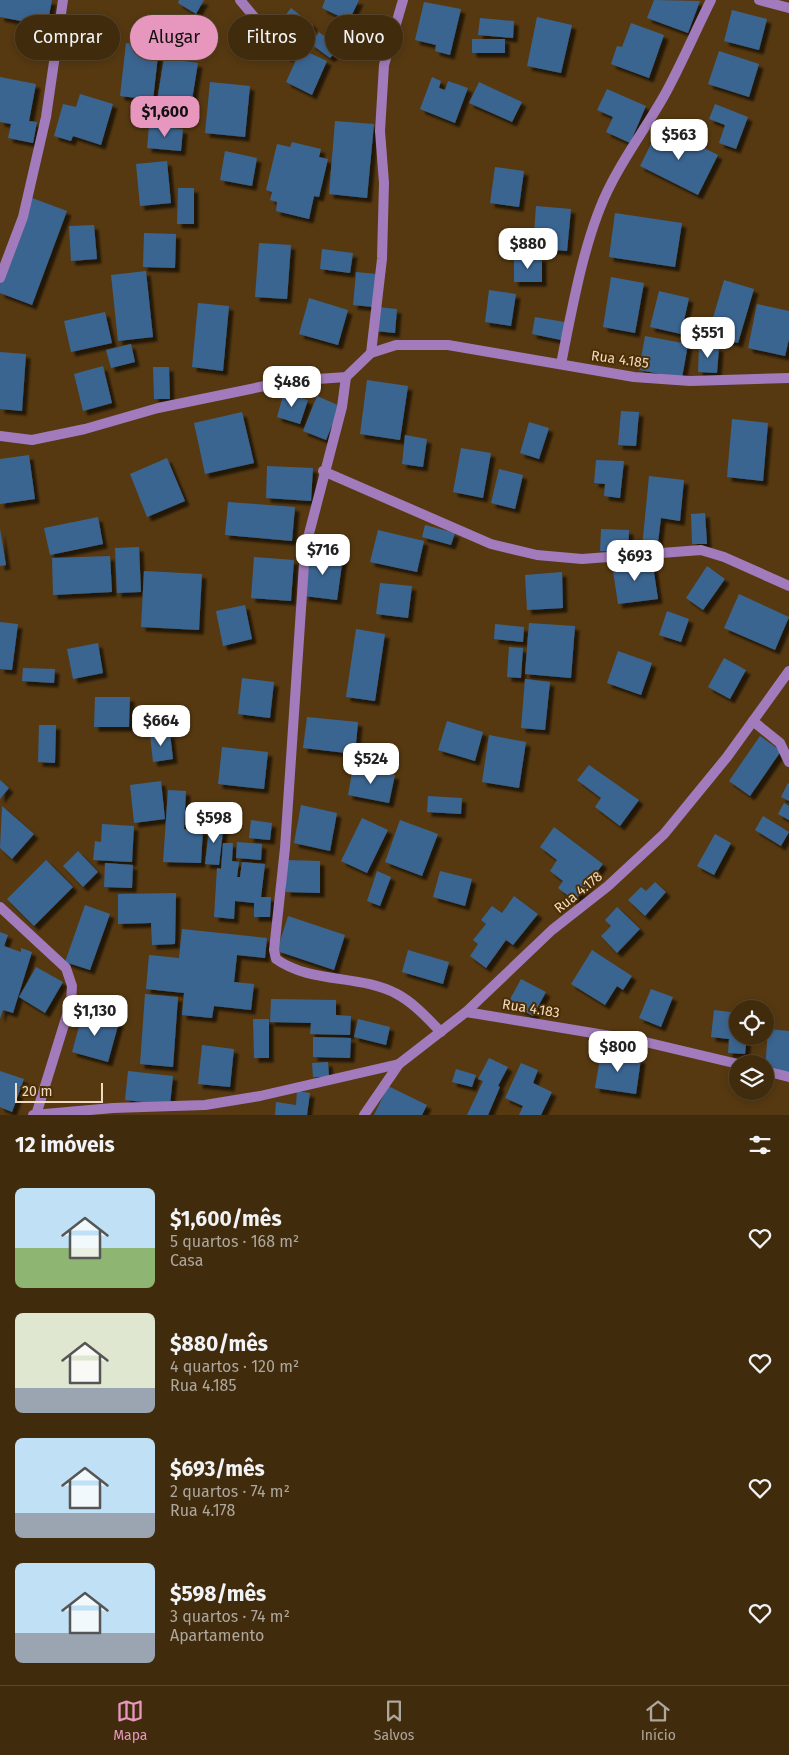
<!DOCTYPE html>
<html lang="pt">
<head>
<meta charset="utf-8">
<style>
	body { margin:0; font-family:"Fira Sans",sans-serif; background:#4b371b; color:#f1f3f6; height:100vh; display:flex; flex-direction:column; font-size:19px; white-space:nowrap }
	* { box-sizing:border-box; margin:0 }
	p { font-size:16px; color:#aea79d }
	.icon { flex:none; width:28px; height:28px; fill:none; stroke:currentColor; stroke-width:2; stroke-linecap:round; stroke-linejoin:round }
	.map { position:relative; height:1115px; overflow:hidden }
	.details { display:flex; flex-direction:column; background:#402b0d; flex:1 }
	.details>* { flex:none }
	.banner { position:absolute; left:15px; top:15px; width:500px; height:45px; display:flex; gap:10px }
	.buttons { position:absolute; left:729px; top:1000px; display:grid; gap:10px }
	.buttons a { display:grid; place-items:center; width:45px; height:45px; border-radius:50%; background:#402b0d; box-shadow:0 2px 8px #0003,0 0 0 1px #59472e; font-size:25px }
	.scale { position:absolute; left:15px; bottom:12px; width:88px; box-sizing:border-box; padding-left:5px; border:2px solid #f0dac0; border-top:0; font-size:14px; line-height:18px; white-space:nowrap; color:#f0dac0; -webkit-text-stroke:4px #4b2e04; paint-order:stroke }
	.price { position:absolute; translate:-50% -42px; padding:0 11px; border-radius:10px; background:#fff; color:#222; font-size:16px; line-height:32px; filter:drop-shadow(0 1px 2px #0008) }
	.price::after { content:''; position:absolute; left:50%; top:30px; width:15px; height:11px; margin-left:-8px; background:inherit; clip-path:polygon(0 0,100% 0,50% 100%) }
	.price.active { background:#e797bd; color:#111 }
	ul { padding:0; list-style:none }
	li { display:flex; align-items:center; gap:15px; height:125px; padding:0 15px }
	li span { display:grid; place-items:center; flex:none; width:140px; height:100px; border-radius:8px; color:#555 }
	li>.icon { margin-inline-start:auto }
	span .icon { width:60px; height:60px; fill:#fffc; stroke-width:1 }
	li b { font-size:21px }
	h2 { display:flex; justify-content:space-between; align-items:center; height:60px; padding:0 15px; font-size:21px }
	.pill { padding:0 18px; border-radius:22px; background:#402b0d; box-shadow:0 2px 8px #0003,0 0 0 1px #59472e; font-size:18px; line-height:45px }
	.pill.active { background:#e797bd; color:#111 }
	.menu { display:flex; justify-content:space-around; align-items:center; height:70px; border-top:1px solid #59472e; background:#402b0d; font-size:14px; color:#aea79d }
	.menu a { display:grid; justify-items:center; gap:2px }
	.menu .active { color:#e797bd }
	.map>svg:first-child { display:block }
</style>
</head>
<body>
<div class="map">
<svg width="789" height="1115" viewBox="0 0 789 1115">
	<defs>
		<filter id="shadow"><feDropShadow dx="4.5" dy="4.5" stdDeviation="1" flood-color="#0009"/></filter>
	</defs>
	<rect width="100%" height="100%" fill="#563911"/>
	<g fill="#3b6591" filter="url(#shadow)">
		<path d="M0,0H52L47,26L0,17Z"/>
		<path d="M179,0H204L196,14L178,3Z"/>
		<path d="M325,0H359L349,21L322,8Z"/>
		<path d="M654,0L700,1L688,33L647,18Z"/>
		<path d="M424,2L461,9L450,55L435,51L436,45L415,40Z"/>
		<path d="M291,8L313,25L288,58L266,40Z"/>
		<path d="M732,10L767,19L759,50L724,41Z"/>
		<path d="M537,17L572,25L561,73L527,66Z"/>
		<path d="M480,18L514,21L513,38L478,35Z"/>
		<path d="M631,23L664,35L649,78L611,64L617,46L622,47Z"/>
		<path d="M319,32L339,48L330,58L311,44Z"/>
		<rect x="472" y="39" width="33" height="14"/>
		<path d="M126,43L159,47L153,100L120,96Z"/>
		<path d="M301,49L327,61L312,95L286,82Z"/>
		<path d="M719,51L759,64L749,97L708,84Z"/>
		<path d="M164,58L198,63L191,106L157,101Z"/>
		<path d="M0,77L36,84L29,121L37,122L33,143L8,138L11,124L0,122Z"/>
		<path d="M432,77L441,81L439,88L445,90L448,81L468,88L455,123L420,109Z"/>
		<path d="M210,82L250,86L245,137L205,133Z"/>
		<path d="M479,82L522,102L512,122L469,103Z"/>
		<path d="M607,89L646,106L630,143L606,132L613,117L597,110Z"/>
		<path d="M80,94L113,104L101,145L73,136L71,141L54,136L63,104L76,107Z"/>
		<path d="M715,104L748,117L736,149L719,143L725,125L709,119Z"/>
		<path d="M335,121L374,124L367,198L329,194Z"/>
		<path d="M149,126L183,129L181,151L147,148Z"/>
		<path d="M660,126L718,155L698,195L640,166Z"/>
		<path d="M292,142L321,149L319,157L328,159L319,197L314,196L309,219L276,211L277,202L270,200L272,192L266,190L277,144L290,147Z"/>
		<path d="M225,151L257,158L252,186L220,180Z"/>
		<path d="M167,161L171,203L140,206L136,164Z"/>
		<path d="M495,167L524,171L519,207L490,203Z"/>
		<path d="M178,188H194V224H177Z"/>
		<path d="M32,198L67,211L32,305L0,293V284Z"/>
		<path d="M536,206L571,209L567,251L533,248Z"/>
		<path d="M615,213L682,223L675,267L609,257Z"/>
		<path d="M94,225L97,259L71,261L69,226Z"/>
		<path d="M144,233L176,234L175,268L143,267Z"/>
		<path d="M259,243L291,245L287,299L255,297Z"/>
		<path d="M322,249L353,253L350,273L320,269Z"/>
		<rect x="514" y="257" width="28" height="25"/>
		<path d="M146,271L153,337L118,341L111,275Z"/>
		<path d="M356,272L377,274L373,307L353,305Z"/>
		<path d="M611,277L644,283L635,333L603,327Z"/>
		<path d="M724,280L754,289L738,343L708,335Z"/>
		<path d="M489,290L516,294L511,326L485,322Z"/>
		<path d="M659,291L689,298L681,334L650,327Z"/>
		<path d="M309,298L348,310L338,345L299,334Z"/>
		<path d="M198,303L229,306L223,371L192,367Z"/>
		<path d="M757,304L789,311V339L785,356L748,348Z"/>
		<path d="M377,307L397,309L395,333L375,331Z"/>
		<path d="M105,312L112,343L71,352L64,321Z"/>
		<path d="M535,317L565,322L561,340L532,334Z"/>
		<path d="M645,336L688,344L682,378L639,370Z"/>
		<path d="M131,344L135,362L111,368L106,350Z"/>
		<path d="M699,346L719,347L717,373L698,372Z"/>
		<path d="M0,352L26,354L22,411L0,409Z"/>
		<path d="M103,366L112,403L83,411L74,374Z"/>
		<path d="M153,367H169L170,399H154Z"/>
		<path d="M367,380L408,386L400,440L360,434Z"/>
		<path d="M284,392L308,400L300,424L277,417Z"/>
		<path d="M317,396L340,406L326,440L303,431Z"/>
		<path d="M621,411L639,412L636,446L618,445Z"/>
		<path d="M242,412L254,463L205,474L194,423Z"/>
		<path d="M732,419L768,423L763,481L727,477Z"/>
		<path d="M529,422L549,428L539,459L520,453Z"/>
		<path d="M405,435L427,439L423,467L402,464Z"/>
		<path d="M461,448L491,453L483,498L453,492Z"/>
		<path d="M29,455L35,499L0,504V459Z"/>
		<path d="M167,458L185,501L147,517L130,474Z"/>
		<path d="M596,460L624,461L620,498L604,496L605,484L594,483Z"/>
		<path d="M267,466L313,468L311,501L266,498Z"/>
		<path d="M499,469L523,475L515,509L491,503Z"/>
		<path d="M649,476L684,480L680,521L661,518L657,550L642,548Z"/>
		<path d="M228,502L295,507L292,541L225,535Z"/>
		<path d="M705,513L707,544H692L691,514Z"/>
		<path d="M98,517L103,544L50,555L44,528Z"/>
		<path d="M425,525L455,533L451,545L422,537Z"/>
		<path d="M0,529L6,565L0,566Z"/>
		<path d="M601,529L629,530L628,552L600,551Z"/>
		<path d="M378,530L424,541L417,572L370,562Z"/>
		<path d="M139,547L141,592L117,593L115,548Z"/>
		<path d="M310,552L343,557L337,600L304,596Z"/>
		<path d="M110,556L112,592L53,595L52,558Z"/>
		<path d="M254,557L294,560L291,601L251,598Z"/>
		<path d="M652,559L658,599L618,604L612,564Z"/>
		<path d="M707,566L725,579L703,610L686,598Z"/>
		<path d="M144,571L202,574L199,630L141,627Z"/>
		<path d="M562,572L563,608L527,610L525,575Z"/>
		<path d="M380,583L412,586L408,618L376,614Z"/>
		<path d="M739,594L789,617L775,650L724,628Z"/>
		<path d="M245,605L252,639L223,646L216,611Z"/>
		<path d="M667,611L689,619L681,642L659,635Z"/>
		<path d="M0,622L18,624L12,670L0,669Z"/>
		<path d="M529,623L575,626L571,678L525,674Z"/>
		<path d="M495,624L524,627L523,642L494,639Z"/>
		<path d="M356,629L385,634L375,701L346,697Z"/>
		<path d="M98,643L103,673L73,679L67,649Z"/>
		<path d="M509,647L523,648L521,678L507,677Z"/>
		<path d="M618,651L652,663L641,695L607,683Z"/>
		<path d="M724,658L746,670L730,699L708,687Z"/>
		<path d="M23,668L55,669L54,683L22,681Z"/>
		<path d="M242,678L274,682L270,718L238,714Z"/>
		<path d="M525,679L550,682L545,730L521,728Z"/>
		<path d="M95,697H130L129,727H94Z"/>
		<path d="M307,717L358,722L355,754L303,748Z"/>
		<path d="M447,721L483,732L475,761L438,750Z"/>
		<path d="M39,725H56L55,763L38,762Z"/>
		<path d="M170,733L173,759L153,762L150,735Z"/>
		<path d="M489,735L526,742L519,788L482,782Z"/>
		<path d="M760,736L781,751L750,796L729,781Z"/>
		<path d="M222,747L268,752L264,789L218,784Z"/>
		<path d="M589,765L639,800L620,826L595,807L601,798L577,780Z"/>
		<path d="M353,767L395,775L389,803L348,795Z"/>
		<path d="M0,780L9,788L0,799Z"/>
		<path d="M161,781L165,819L134,823L130,785Z"/>
		<path d="M788,783L789,784V801L781,797Z"/>
		<path d="M168,790L186,791L184,829L203,830L201,863L163,862Z"/>
		<path d="M428,796L462,798L461,814L427,812Z"/>
		<path d="M784,803L789,806V820L778,814Z"/>
		<path d="M301,805L337,813L330,851L294,843Z"/>
		<path d="M2,806L34,834L12,859L0,848Z"/>
		<path d="M763,816L789,832L781,846L755,830Z"/>
		<path d="M362,818L388,830L367,873L341,861Z"/>
		<path d="M251,820L272,823L270,840L249,838Z"/>
		<path d="M400,820L438,834L422,876L385,862Z"/>
		<path d="M210,822L224,823L219,865L205,864Z"/>
		<path d="M102,824L134,826L132,862L93,860L95,841L101,842Z"/>
		<path d="M554,827L603,864L575,901L558,888L563,881L550,871L557,860L540,847Z"/>
		<path d="M715,834L731,843L714,875L697,866Z"/>
		<path d="M237,842L262,844L261,860L236,858Z"/>
		<path d="M223,843H233L232,861L239,862L237,877H240L242,862L265,864L261,897H271L270,917H254V903L235,901L234,919L214,917L217,868L221,869Z"/>
		<path d="M78,851L98,872L83,887L63,866Z"/>
		<path d="M46,860L73,887L34,926L7,899Z"/>
		<path d="M286,860L320,861V893L286,892Z"/>
		<path d="M105,863L133,865L132,888L104,887Z"/>
		<path d="M377,871L391,877L380,906L367,901Z"/>
		<path d="M440,871L472,879L465,906L433,897Z"/>
		<path d="M655,882L666,892L645,916L628,900L641,887L646,891Z"/>
		<path d="M176,893L175,944L152,945L151,923L118,924V894Z"/>
		<path d="M514,896L538,914L513,945L506,940L486,968L470,956L478,944L473,940L486,924L481,920L492,906L502,913Z"/>
		<path d="M85,905L110,914L90,970L65,962Z"/>
		<path d="M617,907L640,929L617,953L601,936L611,926L605,920Z"/>
		<path d="M288,916L345,935L334,970L277,951Z"/>
		<path d="M182,929L267,938L265,958L237,955L234,982L254,984L251,1010L214,1006L212,1018L182,1015L184,993L146,989L149,955L179,958Z"/>
		<path d="M0,932L8,935L4,946L21,952V948L32,952L13,1013L3,1010L0,1019Z"/>
		<path d="M408,950L449,962L443,984L402,972Z"/>
		<path d="M592,950L632,976L623,990L617,986L605,1005L571,984Z"/>
		<path d="M36,967L63,982L45,1013L19,997Z"/>
		<path d="M521,979L546,992L533,1016L508,1003Z"/>
		<path d="M651,989L673,997L661,1027L639,1018Z"/>
		<path d="M145,994L178,997L173,1067L140,1064Z"/>
		<path d="M271,999L336,1000V1015L351,1016L350,1035L310,1034L311,1023L270,1022Z"/>
		<path d="M714,1010L738,1013V1036H747L745,1054L728,1053L729,1039L711,1037Z"/>
		<path d="M83,1012L119,1022L108,1062L72,1052Z"/>
		<path d="M253,1019H269V1058H254Z"/>
		<path d="M358,1019L390,1027L386,1045L354,1037Z"/>
		<path d="M768,1029L789,1031V1072L765,1070Z"/>
		<path d="M313,1037L351,1038L350,1058L313,1057Z"/>
		<path d="M202,1045L234,1049L230,1087L198,1084Z"/>
		<path d="M601,1052L641,1059L636,1094L595,1088Z"/>
		<path d="M489,1058L508,1067L498,1086L500,1087L488,1115H467L483,1081L478,1079Z"/>
		<path d="M328,1062L329,1077H313L312,1063Z"/>
		<path d="M521,1063L538,1070L533,1083L552,1092L541,1115H519L523,1106L505,1098Z"/>
		<path d="M456,1069L476,1075L472,1087L452,1082Z"/>
		<path d="M0,1071L24,1079L12,1112L0,1107Z"/>
		<path d="M128,1071L173,1076L170,1105L125,1100Z"/>
		<path d="M388,1086L427,1105L422,1115H374Z"/>
		<path d="M297,1091L310,1093L307,1115H275L276,1102L296,1105Z"/>
	</g>
	<g fill="none" stroke-linecap="round" stroke-linejoin="round">
		<g stroke="#a17bbb" stroke-width="10">
			<path d="M240,0L260,24"/>
			<path d="M759,0L789,8"/>
			<path d="M0,278L23,217L46,117L63,0"/>
			<path d="M371,353L382,259L384,183L380,131L384,65L403,0"/>
			<path d="M561,364C572,309 585,233 611,184C626,154 647,126 664,96C681,65 695,32 711,0"/>
			<path d="M346,377L342,407L305,549L285,848L274,950L276,959C311,984 360,974 397,994C414,1003 428,1019 441,1032"/>
			<path d="M0,436L32,440L85,429L158,408L289,381L346,377L371,353L396,345H448L634,377L690,381L789,378"/>
			<path d="M323,471L491,544L537,555L582,559L701,550L724,557L789,586"/>
			<path d="M753,721L780,743L789,762"/>
			<path d="M0,907L66,968L72,986L71,1002L36,1115"/>
			<path d="M466,1012L641,1041L738,1064"/>
			<path d="M765,1071L789,1077"/>
			<path d="M33,1115L113,1108L205,1105L260,1096L399,1064"/>
			<path d="M364,1115L399,1064L466,1012L552,930L608,886L664,834L727,757L789,671"/>
		</g>
	</g>
	<g text-anchor="middle" stroke-width="4" stroke-linejoin="round" paint-order="stroke">
		<g font-size="14" fill="#f0dac0" stroke="#4b2e04">
			<text transform="translate(620 359) rotate(8)" y="5">Rua 4.185</text>
			<text transform="translate(578 892) rotate(-39)" y="5">Rua 4.178</text>
			<text transform="translate(531 1008) rotate(9)" y="5">Rua 4.183</text>
		</g>
	</g>
</svg>
<div class="buttons">
<a><svg class="icon" aria-label="locate" viewBox="0 0 24 24"><circle cx="12" cy="12" r="6"/><path d="M12 2v4M12 18v4M2 12h4M18 12h4"/></svg></a>
<a><svg class="icon" aria-label="layers" viewBox="0 0 24 24"><path d="M12 4l9 5-9 5-9-5zM3 14l9 5 9-5"/></svg></a>
</div>
<div class="scale">20 m</div>
<b class="price active" style="left:165px;top:138px">$1,600</b>
<b class="price" style="left:679px;top:161px">$563</b>
<b class="price" style="left:528px;top:270px">$880</b>
<b class="price" style="left:708px;top:359px">$551</b>
<b class="price" style="left:292px;top:408px">$486</b>
<b class="price" style="left:323px;top:576px">$716</b>
<b class="price" style="left:635px;top:582px">$693</b>
<b class="price" style="left:161px;top:747px">$664</b>
<b class="price" style="left:371px;top:785px">$524</b>
<b class="price" style="left:214px;top:844px">$598</b>
<b class="price" style="left:95px;top:1037px">$1,130</b>
<b class="price" style="left:618px;top:1073px">$800</b>
<div class="banner">
<a class="pill">Comprar</a>
<a class="pill active">Alugar</a>
<a class="pill">Filtros</a>
<a class="pill">Novo</a>
</div>
</div>
<section class="details">
<h2>12 imóveis<svg class="icon" aria-label="filters" viewBox="0 0 24 24"><path d="M4 7h16M4 17h16"/><circle cx="9" cy="7" r="2"/><circle cx="15" cy="17" r="2"/></svg></h2>
<ul>
<li><span style="background:linear-gradient(#bfe0f5 60%,#8fb573 0)"><svg class="icon" aria-label="home" viewBox="0 0 24 24"><path d="M3 11l9-7 9 7M6 9v11h12V9"/></svg></span><div><b>$1,600/mês</b><p>5 quartos · 168 m²</p><p>Casa</p></div><svg class="icon" aria-label="heart" viewBox="0 0 24 24"><path d="M12 20l-8-8c-3-5 5-10 8-4 3-6 11-1 8 4z"/></svg></li>
<li><span style="background:linear-gradient(#dfe7d0 75%,#9aa5b1 0)"><svg class="icon" aria-label="home" viewBox="0 0 24 24"><path d="M3 11l9-7 9 7M6 9v11h12V9"/></svg></span><div><b>$880/mês</b><p>4 quartos · 120 m²</p><p>Rua 4.185</p></div><svg class="icon" aria-label="heart" viewBox="0 0 24 24"><path d="M12 20l-8-8c-3-5 5-10 8-4 3-6 11-1 8 4z"/></svg></li>
<li><span style="background:linear-gradient(#bfe0f5 75%,#9aa5b1 0)"><svg class="icon" aria-label="home" viewBox="0 0 24 24"><path d="M3 11l9-7 9 7M6 9v11h12V9"/></svg></span><div><b>$693/mês</b><p>2 quartos · 74 m²</p><p>Rua 4.178</p></div><svg class="icon" aria-label="heart" viewBox="0 0 24 24"><path d="M12 20l-8-8c-3-5 5-10 8-4 3-6 11-1 8 4z"/></svg></li>
<li><span style="background:linear-gradient(#bfe0f5 70%,#9aa5b1 0)"><svg class="icon" aria-label="home" viewBox="0 0 24 24"><path d="M3 11l9-7 9 7M6 9v11h12V9"/></svg></span><div><b>$598/mês</b><p>3 quartos · 74 m²</p><p>Apartamento</p></div><svg class="icon" aria-label="heart" viewBox="0 0 24 24"><path d="M12 20l-8-8c-3-5 5-10 8-4 3-6 11-1 8 4z"/></svg></li>
</ul>
</section>
<nav class="menu">
<a class="active"><svg class="icon" aria-label="map" viewBox="0 0 24 24"><path d="M3 6l6-2 6 2 6-2v14l-6 2-6-2-6 2zM9 4v14M15 6v14"/></svg>Mapa</a>
<a><svg class="icon" aria-label="saved" viewBox="0 0 24 24"><path d="M7 4h10v16l-5-4-5 4z"/></svg>Salvos</a>
<a><svg class="icon" aria-label="home" viewBox="0 0 24 24"><path d="M3 11l9-7 9 7M6 9v11h12V9"/></svg>Início</a>
</nav>
</body>
</html>
